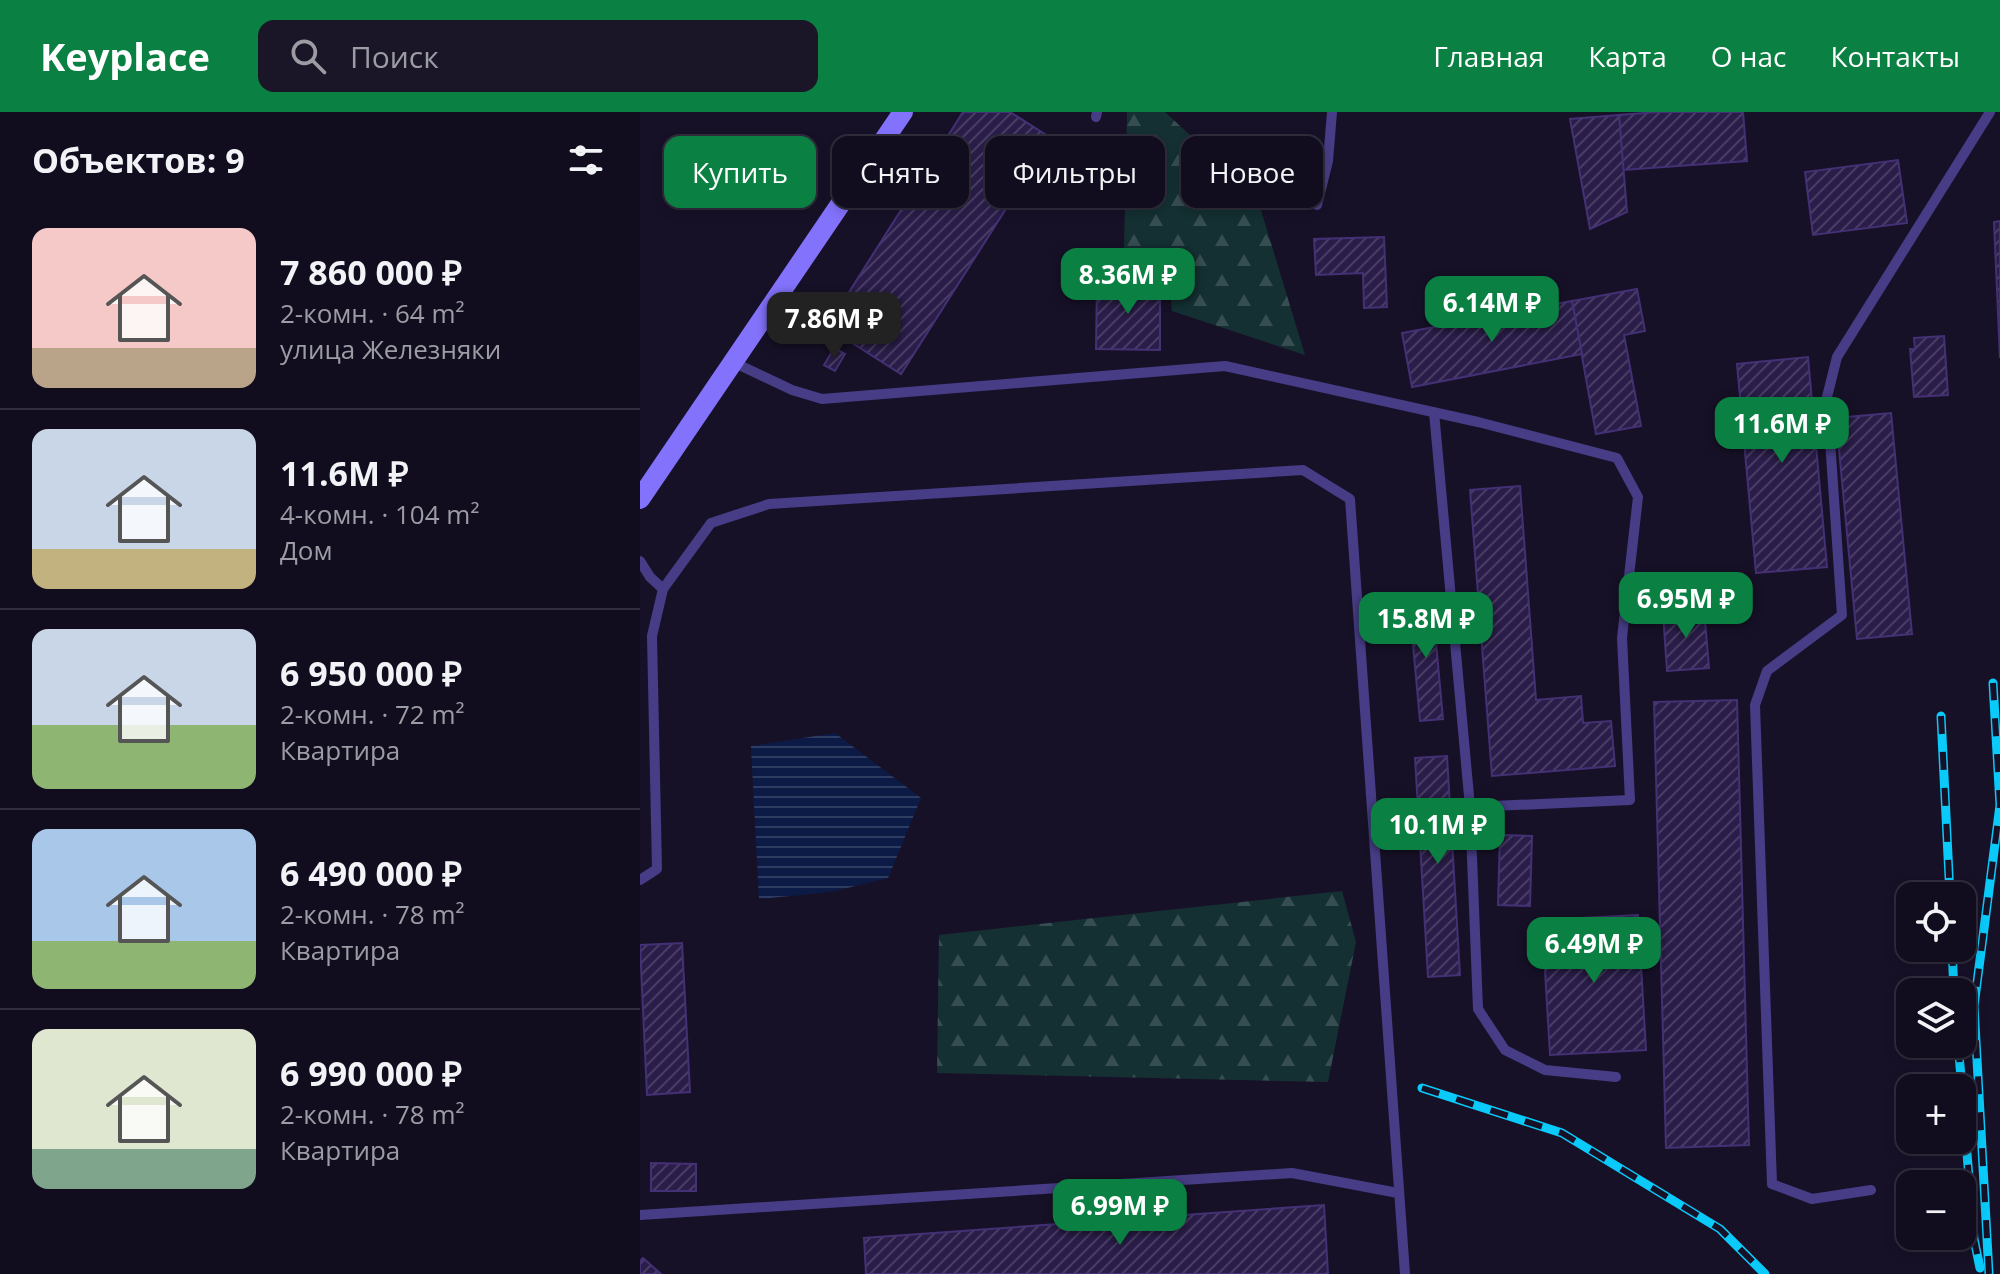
<!DOCTYPE html>
<html lang="ru">
<head>
<meta charset="utf-8">
<style>
	body { margin:0; font-family:"Open Sans",sans-serif; background:#1a1627; color:#f1f3f6; height:100vh; display:flex; flex-direction:column; font-size:30px; white-space:nowrap }
	* { box-sizing:border-box; margin:0 }
	p { font-size:26px; color:#9c9ca4 }
	.icon { flex:none; width:44px; height:44px; fill:none; stroke:currentColor; stroke-width:2; stroke-linecap:round; stroke-linejoin:round }
	.map { position:relative; flex:1; overflow:hidden }
	.drawer { display:flex; flex-direction:column; background:#110d1e; width:640px }
	.drawer>* { flex:none }
	.top-card { position:absolute; left:24px; top:24px; width:760px; height:72px; display:flex; gap:16px }
	.buttons { position:absolute; left:1256px; top:770px; display:grid; gap:16px }
	.buttons a { display:grid; place-items:center; width:80px; height:80px; border-radius:16px; background:#110d1e; box-shadow:0 4px 12px #0003,0 0 0 2px #302d3c; font-size:40px }
	.price { position:absolute; translate:-50% -68px; padding:0 18px; border-radius:16px; background:#0b8043; color:#fff; font-size:26px; line-height:52px; filter:drop-shadow(0 2px 4px #0008) }
	.price::after { content:''; position:absolute; left:50%; top:48px; width:24px; height:18px; margin-left:-12px; background:inherit; clip-path:polygon(0 0,100% 0,50% 100%) }
	.price.active { background:#222; color:#fff }
	ul { padding:0; list-style:none }
	li { display:flex; align-items:center; gap:24px; height:200px; padding:0 32px }
	li+li { border-top:2px solid #302d3c }
	li span { display:grid; place-items:center; flex:none; width:224px; height:160px; border-radius:16px; color:#555 }
	li>.icon { margin-inline-start:auto }
	span .icon { width:96px; height:96px; fill:#fffc; stroke-width:1 }
	li b { font-size:34px }
	h2 { display:flex; justify-content:space-between; align-items:center; height:96px; padding:0 32px; font-size:34px }
	.pill { padding:0 28px; border-radius:16px; background:#110d1e; box-shadow:0 4px 12px #0003,0 0 0 2px #302d3c; font-size:28px; line-height:72px }
	.pill.active { background:#0b8043; color:#fff }
	header { display:flex; align-items:center; gap:48px; box-sizing:border-box; height:112px; padding:0 40px; background:#0b8043; color:#fff }
	header strong { font-size:38px }
	nav { display:flex; gap:44px; margin-inline-start:auto; font-size:28px }
	.search { width:560px; height:72px; background:#1a1627; display:flex; align-items:center; gap:20px; box-sizing:border-box; padding:0 28px; border-radius:16px; color:#9c9ca4; font-size:30px }
	main { display:flex; flex:1; min-height:0 }
	.map>svg:first-child { display:block }
</style>
</head>
<body>
<header>
<strong>Keyplace</strong>
<div class="search"><svg class="icon" aria-label="search" viewBox="0 0 24 24"><circle cx="10" cy="10" r="6"/><path d="M15 15l6 6"/></svg>Поиск</div>
<nav><a>Главная</a><a>Карта</a><a>О нас</a><a>Контакты</a></nav>
</header>
<main>
<section class="drawer">
<h2>Объектов: 9<svg class="icon" aria-label="filters" viewBox="0 0 24 24"><path d="M4 7h16M4 17h16"/><circle cx="9" cy="7" r="2"/><circle cx="15" cy="17" r="2"/></svg></h2>
<ul>
<li><span style="background:linear-gradient(#f6c9c9 75%,#b9a48a 0)"><svg class="icon" aria-label="home" viewBox="0 0 24 24"><path d="M3 11l9-7 9 7M6 9v11h12V9"/></svg></span><div><b>7 860 000 ₽</b><p>2-комн. · 64 m²</p><p>улица Железняки</p></div></li>
<li><span style="background:linear-gradient(#c9d6e8 75%,#c2b280 0)"><svg class="icon" aria-label="home" viewBox="0 0 24 24"><path d="M3 11l9-7 9 7M6 9v11h12V9"/></svg></span><div><b>11.6M ₽</b><p>4-комн. · 104 m²</p><p>Дом</p></div></li>
<li><span style="background:linear-gradient(#c9d6e8 60%,#8fb573 0)"><svg class="icon" aria-label="home" viewBox="0 0 24 24"><path d="M3 11l9-7 9 7M6 9v11h12V9"/></svg></span><div><b>6 950 000 ₽</b><p>2-комн. · 72 m²</p><p>Квартира</p></div></li>
<li><span style="background:linear-gradient(#a9c7e8 70%,#8fb573 0)"><svg class="icon" aria-label="home" viewBox="0 0 24 24"><path d="M3 11l9-7 9 7M6 9v11h12V9"/></svg></span><div><b>6 490 000 ₽</b><p>2-комн. · 78 m²</p><p>Квартира</p></div></li>
<li><span style="background:linear-gradient(#dfe7d0 75%,#7fa58c 0)"><svg class="icon" aria-label="home" viewBox="0 0 24 24"><path d="M3 11l9-7 9 7M6 9v11h12V9"/></svg></span><div><b>6 990 000 ₽</b><p>2-комн. · 78 m²</p><p>Квартира</p></div></li>
</ul>
</section>
<div class="map">
<svg width="1360" height="1162" viewBox="0 0 1360 1162">
	<defs>
		<pattern id="forest-firs" width="22" height="20" patternUnits="userSpaceOnUse" patternTransform="scale(2)"><rect width="22" height="20" fill="#143032"/><path d="M5 1l3.5 6h-7zM16 11l3.5 6h-7z" fill="#364d51"/></pattern>
		<pattern id="water-rules" width="6" height="5" patternUnits="userSpaceOnUse" patternTransform="scale(2)"><rect width="6" height="5" fill="#0c1b46"/><path d="M0 2.5h6" fill="none" stroke="#2f3c62"/></pattern>
		<pattern id="building-hatch" width="6" height="6" patternUnits="userSpaceOnUse" patternTransform="scale(2)"><rect width="6" height="6" fill="#2a1d49"/><path d="M-1 1l2-2M0 6l6-6M5 7l2-2" fill="none" stroke="#493d64"/></pattern>
	</defs>
	<rect width="100%" height="100%" fill="#171128"/>
	<g fill="url(#forest-firs)">
		<path d="M487,0H525L617,85L665,243L532,199L528,162L484,137Z"/>
		<path d="M702,779L716,830L688,970L297,961L299,823Z"/>
	</g>
	<path fill="url(#water-rules)" d="M195,621L281,686L248,766L191,780L119,787L111,634Z"/>
	<g fill="url(#building-hatch)" stroke="#443074" stroke-width="2">
		<path d="M323,0H370L411,26L261,262L187,215Z"/>
		<path d="M1018,0H1103L1107,49L983,58L979,3Z"/>
		<path d="M979,3L987,100L950,117L930,7Z"/>
		<path d="M1258,48L1267,111L1173,123L1165,60Z"/>
		<path d="M1360,109V246L1354,110Z"/>
		<path d="M744,125L747,195L724,196L723,161L676,163L674,127Z"/>
		<path d="M457,169L520,170V238L456,237Z"/>
		<path d="M997,177L1005,219L984,223L1001,314L956,322L932,189Z"/>
		<path d="M932,189L942,242L772,275L762,221Z"/>
		<path d="M1304,224L1308,283L1274,285L1270,237H1275L1274,226Z"/>
		<path d="M194,236L205,242L195,259L184,253Z"/>
		<path d="M1168,245L1187,455L1116,461L1097,252Z"/>
		<path d="M1251,301L1272,522L1217,527L1196,306Z"/>
		<path d="M880,374L896,588L941,584L943,611L971,609L975,654L852,664L830,378Z"/>
		<path d="M792,487L803,607L780,609L769,489Z"/>
		<path d="M1064,497L1069,556L1027,559L1023,501Z"/>
		<path d="M1097,588L1109,1033L1026,1036L1014,590Z"/>
		<path d="M807,644L820,863L788,865L775,646Z"/>
		<path d="M860,723L892,724L890,794L858,793Z"/>
		<path d="M998,803L1006,938L910,943L902,808Z"/>
		<path d="M42,831L50,980L7,983L0,833Z"/>
		<path d="M11,1051L56,1052V1079H11Z"/>
		<path d="M684,1093L688,1162H226L224,1126Z"/>
		<path d="M3,1146L21,1162H0V1149Z"/>
	</g>
	<g fill="none" stroke-linecap="round" stroke-linejoin="round">
		<g stroke="#473d86" stroke-width="10">
			<path d="M456,5L457,0"/>
			<path d="M677,93L688,49L692,0"/>
			<path d="M95,251L152,278L182,287L585,254L838,310L977,346L998,385L982,526L990,688L830,695L794,300"/>
			<path d="M0,449L10,465L23,477"/>
			<path d="M830,695L838,897L865,938L905,958L976,965"/>
			<path d="M0,768L17,757L12,524L23,477L71,411L129,392L663,358L710,387L765,1162"/>
			<path d="M1231,1078L1172,1087L1132,1072L1115,593L1127,559L1202,503L1187,285L1197,245L1350,0"/>
			<path d="M0,1103L652,1061L758,1081"/>
		</g>
		<path stroke="#8372fb" stroke-width="20" d="M0,387L263,0"/>
		<g stroke="#0acaf9" stroke-width="9">
			<g id="rail">
				<path d="M1301,604L1310,784"/>
				<path d="M1312,836L1314,880"/>
				<path d="M1318,932L1322,976"/>
				<path d="M782,976L922,1021L1080,1117L1125,1162"/>
				<path d="M1322,981L1334,1127L1340,1156"/>
				<path d="M1349,1162L1334,894L1360,693L1353,571"/>
			</g>
		</g>
		<use href="#rail" stroke="#171128" stroke-width="6" stroke-dasharray="18" stroke-linecap="butt"/>
	</g>
</svg>
<div class="buttons">
<a><svg class="icon" aria-label="locate" viewBox="0 0 24 24"><circle cx="12" cy="12" r="6"/><path d="M12 2v4M12 18v4M2 12h4M18 12h4"/></svg></a>
<a><svg class="icon" aria-label="layers" viewBox="0 0 24 24"><path d="M12 4l9 5-9 5-9-5zM3 14l9 5 9-5"/></svg></a>
<a>+</a>
<a>−</a>
</div>
<b class="price" style="left:488px;top:204px">8.36M ₽</b>
<b class="price" style="left:852px;top:232px">6.14M ₽</b>
<b class="price active" style="left:194px;top:248px">7.86M ₽</b>
<b class="price" style="left:1142px;top:353px">11.6M ₽</b>
<b class="price" style="left:1046px;top:528px">6.95M ₽</b>
<b class="price" style="left:786px;top:548px">15.8M ₽</b>
<b class="price" style="left:798px;top:754px">10.1M ₽</b>
<b class="price" style="left:954px;top:873px">6.49M ₽</b>
<b class="price" style="left:480px;top:1135px">6.99M ₽</b>
<div class="top-card">
<a class="pill active">Купить</a>
<a class="pill">Снять</a>
<a class="pill">Фильтры</a>
<a class="pill">Новое</a>
</div>
</div>
</main>
</body>
</html>
